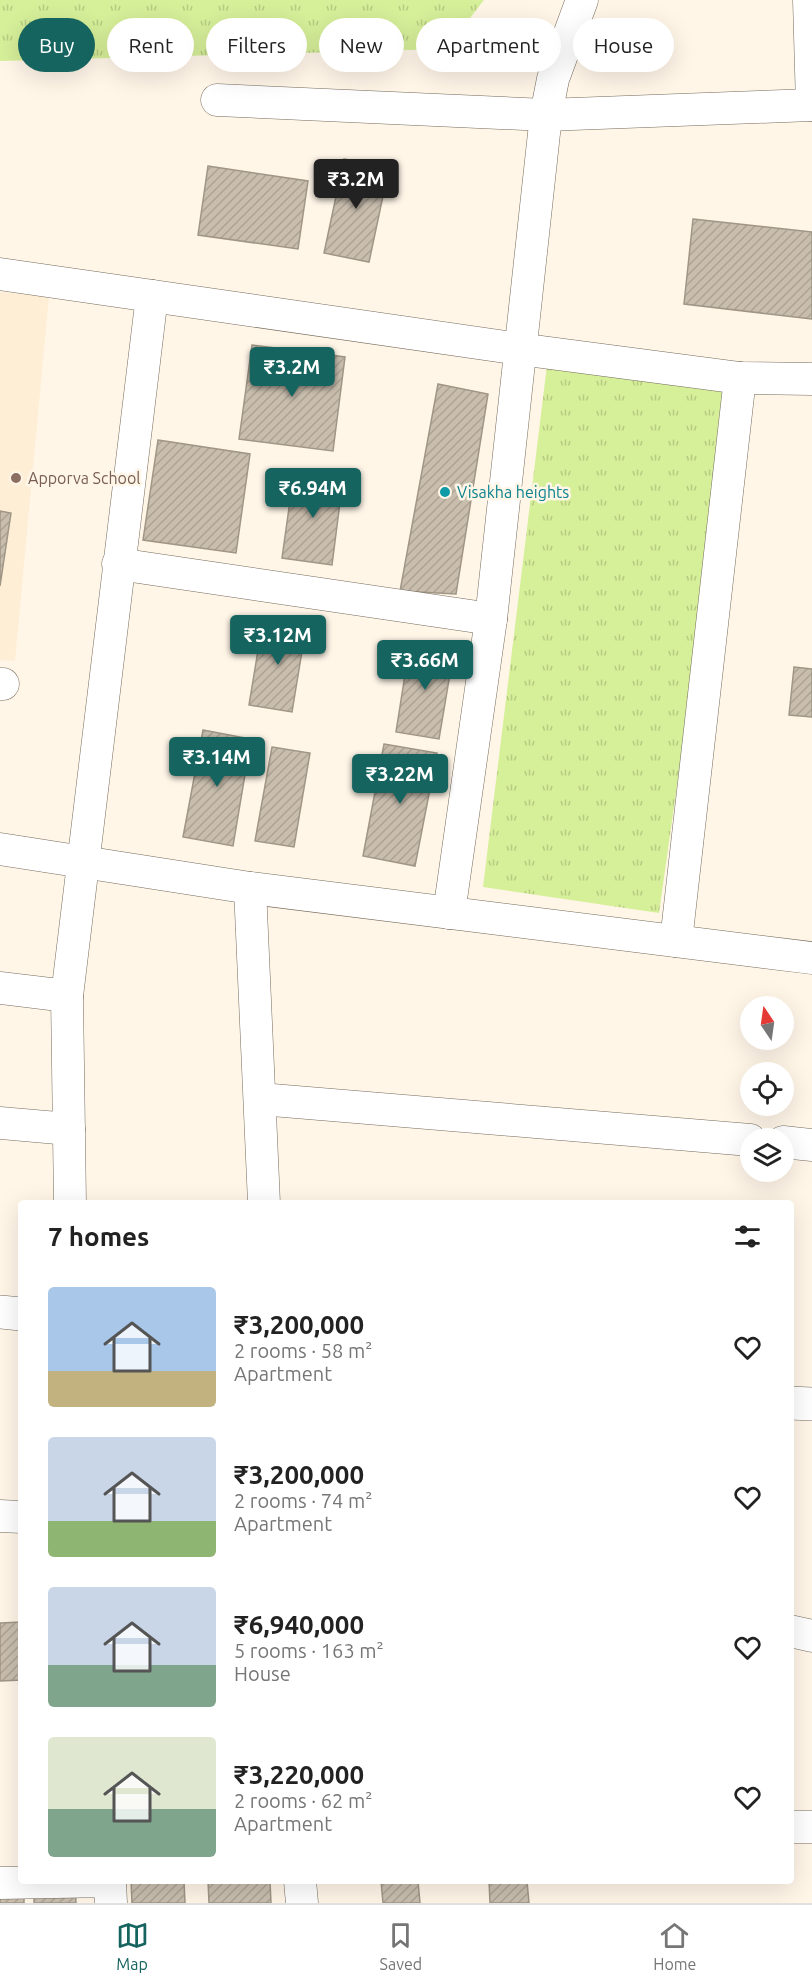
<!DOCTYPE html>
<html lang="en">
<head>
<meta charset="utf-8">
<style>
	body { margin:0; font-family:Ubuntu,sans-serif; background:#f6f6f6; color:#222; height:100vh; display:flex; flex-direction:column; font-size:22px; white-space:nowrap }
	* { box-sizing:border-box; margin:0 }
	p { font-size:20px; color:#767676 }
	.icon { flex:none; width:33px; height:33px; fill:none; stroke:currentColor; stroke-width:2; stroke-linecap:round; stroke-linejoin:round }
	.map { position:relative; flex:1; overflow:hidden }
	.panel { position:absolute; left:18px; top:1200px; width:776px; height:684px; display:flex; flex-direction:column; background:#fff; border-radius:6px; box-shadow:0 6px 24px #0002 }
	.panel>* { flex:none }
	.hud { position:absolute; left:18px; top:18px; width:777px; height:54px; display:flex; gap:12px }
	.needle { width:39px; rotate:347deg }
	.tools { position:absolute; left:740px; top:996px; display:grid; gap:12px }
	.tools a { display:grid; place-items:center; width:54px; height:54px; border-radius:50%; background:#fff; box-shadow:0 6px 24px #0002; font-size:30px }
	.price { position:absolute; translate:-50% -51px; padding:0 14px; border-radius:6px; background:#16645f; color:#fff; font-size:20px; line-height:39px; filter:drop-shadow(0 2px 3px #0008) }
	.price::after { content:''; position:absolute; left:50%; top:36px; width:18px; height:14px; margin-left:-9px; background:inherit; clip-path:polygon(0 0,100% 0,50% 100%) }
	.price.current { background:#222; color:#fff }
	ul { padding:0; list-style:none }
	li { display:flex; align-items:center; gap:18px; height:150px; padding:0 30px }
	li span { display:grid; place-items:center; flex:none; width:168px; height:120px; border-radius:6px; color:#555 }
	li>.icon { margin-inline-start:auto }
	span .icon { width:72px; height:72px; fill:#fffc; stroke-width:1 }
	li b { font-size:26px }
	h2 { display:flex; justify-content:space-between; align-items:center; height:72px; padding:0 30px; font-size:26px }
	.tag { padding:0 21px; border-radius:27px; background:#fff; box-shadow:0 6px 24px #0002; font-size:21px; line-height:54px }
	.tag.current { background:#16645f; color:#fff }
	.dock { display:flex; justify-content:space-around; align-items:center; height:84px; border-top:2px solid #e0e0e0; background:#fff; font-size:16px; color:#767676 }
	.dock a { display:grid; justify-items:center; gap:3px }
	.dock .current { color:#16645f }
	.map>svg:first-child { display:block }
</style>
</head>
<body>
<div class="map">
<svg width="812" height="1903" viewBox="0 0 812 1903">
	<defs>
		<pattern id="grass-tufts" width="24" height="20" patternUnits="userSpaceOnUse" patternTransform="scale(1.5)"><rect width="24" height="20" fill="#d6ef99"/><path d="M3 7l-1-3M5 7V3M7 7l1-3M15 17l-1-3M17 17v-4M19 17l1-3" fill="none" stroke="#b7cc83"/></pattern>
		<pattern id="building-hatch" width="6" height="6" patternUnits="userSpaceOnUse" patternTransform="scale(1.5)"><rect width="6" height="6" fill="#c9beae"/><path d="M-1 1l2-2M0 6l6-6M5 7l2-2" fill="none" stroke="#aca395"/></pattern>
	</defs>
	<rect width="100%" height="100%" fill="#fff6e8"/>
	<path fill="#feeed6" d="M0,292L49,296L15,661L0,660Z"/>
	<g fill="url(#grass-tufts)">
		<path d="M0,0H484L446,49L0,61Z"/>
		<path d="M548,357L735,376L659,913L483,887Z"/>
	</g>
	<g fill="url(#building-hatch)" stroke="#a09686" stroke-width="1.5">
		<path d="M344,159L389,168L369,262L324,253Z"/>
		<path d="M208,166L308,181L298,249L198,235Z"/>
		<path d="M693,219L812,232V319L684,304Z"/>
		<path d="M252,345L345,357L333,451L239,439Z"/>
		<path d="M438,384L488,394L456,594L400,591Z"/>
		<path d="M158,440L250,454L236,553L143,540Z"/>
		<path d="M294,472L343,479L332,565L282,558Z"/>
		<path d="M0,511L11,513L0,586Z"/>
		<path d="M263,620L306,627L292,712L249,705Z"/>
		<path d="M410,643L454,650L439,739L396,732Z"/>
		<path d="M794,667L812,669V717L789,715Z"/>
		<path d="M203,730L251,739L233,846L183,837Z"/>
		<path d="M384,744L437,753L415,866L363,856Z"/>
		<path d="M272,747L310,753L294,847L255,841Z"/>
		<path d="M21,1622V1680L0,1681V1623Z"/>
		<path d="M131,1881H184L185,1903H132Z"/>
		<path d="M208,1881H270L271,1903H209Z"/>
		<path d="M381,1881H418L420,1903H383Z"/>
		<path d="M489,1881H527L529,1903H490Z"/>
		<path d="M75,1888L76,1903H34V1890Z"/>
		<path d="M24,1893V1903H0V1894Z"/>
	</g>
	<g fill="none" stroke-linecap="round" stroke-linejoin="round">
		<g stroke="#756b5d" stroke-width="33">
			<g id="minor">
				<path d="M809,0L812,105"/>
				<path d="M217,100L546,115L812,105"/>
				<path d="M0,274L519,349L740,378L812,379"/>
				<path d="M118,564L491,619"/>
				<path d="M0,684H3"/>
				<path d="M0,849L250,888L264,1203"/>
				<path d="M250,888L812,958"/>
				<path d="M449,913L491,619L546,115L553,79L582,0"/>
				<path d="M676,941L740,378"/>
				<path d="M0,988L67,996"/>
				<path d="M260,1099L750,1140"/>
				<path d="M0,1123L69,1129"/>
				<path d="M783,1142L812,1145"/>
				<path d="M70,1203L67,996L152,296"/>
				<path d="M0,1516L21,1517"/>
				<path d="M790,1631L812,1636"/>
				<path d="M790,1827H812"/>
				<path d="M300,1881L302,1903"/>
				<path d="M0,1883L110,1881L111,1903"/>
			</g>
		</g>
		<g stroke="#756b5d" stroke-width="34">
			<g id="major">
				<path d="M0,1312L21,1314"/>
				<path d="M790,1403L812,1404"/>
			</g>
		</g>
		<use href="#minor" stroke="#fff" stroke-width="32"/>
		<use href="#major" stroke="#fff" stroke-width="33"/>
	</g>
	<circle fill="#8d6e63" stroke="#fff6e8" stroke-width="2" cx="16" cy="478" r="6"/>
	<circle fill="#0f9aa8" stroke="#fff6e8" stroke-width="2" cx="445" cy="492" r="6"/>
	<g text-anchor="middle" stroke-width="5" stroke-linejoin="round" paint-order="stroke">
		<g font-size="16" fill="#785e54" stroke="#fff6e8" text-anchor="start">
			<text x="28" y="484">Apporva School</text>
		</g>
		<g font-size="16" fill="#0d838f" stroke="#fff6e8" text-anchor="start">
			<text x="457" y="498">Visakha heights</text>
		</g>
	</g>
</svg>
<div class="tools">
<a><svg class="needle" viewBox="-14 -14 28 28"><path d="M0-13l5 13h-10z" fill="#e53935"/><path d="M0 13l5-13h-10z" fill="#767676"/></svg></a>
<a><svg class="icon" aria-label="locate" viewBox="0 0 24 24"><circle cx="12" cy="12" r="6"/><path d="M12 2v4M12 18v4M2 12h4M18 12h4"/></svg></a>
<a><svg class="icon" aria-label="layers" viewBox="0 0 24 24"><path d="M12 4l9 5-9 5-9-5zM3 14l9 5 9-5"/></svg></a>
</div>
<b class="price current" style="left:356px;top:210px">₹3.2M</b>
<b class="price" style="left:292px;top:398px">₹3.2M</b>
<b class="price" style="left:313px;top:519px">₹6.94M</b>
<b class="price" style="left:278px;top:666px">₹3.12M</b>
<b class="price" style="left:425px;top:691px">₹3.66M</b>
<b class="price" style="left:217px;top:788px">₹3.14M</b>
<b class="price" style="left:400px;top:805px">₹3.22M</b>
<div class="hud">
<a class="tag current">Buy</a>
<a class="tag">Rent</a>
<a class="tag">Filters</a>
<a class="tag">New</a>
<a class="tag">Apartment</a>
<a class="tag">House</a>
</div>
<section class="panel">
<h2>7 homes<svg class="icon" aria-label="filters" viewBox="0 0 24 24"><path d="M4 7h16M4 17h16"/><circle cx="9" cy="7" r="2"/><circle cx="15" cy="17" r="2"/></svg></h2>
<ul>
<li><span style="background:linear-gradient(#a9c7e8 70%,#c2b280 0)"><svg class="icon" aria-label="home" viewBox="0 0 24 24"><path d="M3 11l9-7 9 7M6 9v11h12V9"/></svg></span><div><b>₹3,200,000</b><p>2 rooms · 58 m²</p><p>Apartment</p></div><svg class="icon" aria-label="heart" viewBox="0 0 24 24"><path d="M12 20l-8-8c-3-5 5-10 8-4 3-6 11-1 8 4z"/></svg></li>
<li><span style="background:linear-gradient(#c9d6e8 70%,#8fb573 0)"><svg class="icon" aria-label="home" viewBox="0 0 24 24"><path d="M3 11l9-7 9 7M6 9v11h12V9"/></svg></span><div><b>₹3,200,000</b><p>2 rooms · 74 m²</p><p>Apartment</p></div><svg class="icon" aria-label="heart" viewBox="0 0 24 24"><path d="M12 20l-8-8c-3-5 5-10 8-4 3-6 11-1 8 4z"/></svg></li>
<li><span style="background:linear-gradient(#c9d6e8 65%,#7fa58c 0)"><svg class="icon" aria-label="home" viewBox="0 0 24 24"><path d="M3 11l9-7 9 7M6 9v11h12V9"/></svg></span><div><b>₹6,940,000</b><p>5 rooms · 163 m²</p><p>House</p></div><svg class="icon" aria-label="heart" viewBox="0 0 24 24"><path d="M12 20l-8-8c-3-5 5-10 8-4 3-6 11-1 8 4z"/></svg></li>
<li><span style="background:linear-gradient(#dfe7d0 60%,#7fa58c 0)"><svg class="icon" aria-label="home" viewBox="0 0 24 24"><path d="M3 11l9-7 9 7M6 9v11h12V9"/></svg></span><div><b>₹3,220,000</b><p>2 rooms · 62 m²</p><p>Apartment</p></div><svg class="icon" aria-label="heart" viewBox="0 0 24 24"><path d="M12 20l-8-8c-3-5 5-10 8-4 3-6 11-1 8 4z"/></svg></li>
</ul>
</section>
</div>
<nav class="dock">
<a class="current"><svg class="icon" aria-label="map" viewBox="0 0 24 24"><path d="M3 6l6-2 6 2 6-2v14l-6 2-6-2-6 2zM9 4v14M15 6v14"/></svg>Map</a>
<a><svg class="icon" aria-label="saved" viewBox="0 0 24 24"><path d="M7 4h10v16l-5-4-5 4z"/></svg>Saved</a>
<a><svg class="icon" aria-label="home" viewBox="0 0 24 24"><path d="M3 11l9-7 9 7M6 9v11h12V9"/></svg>Home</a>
</nav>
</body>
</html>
